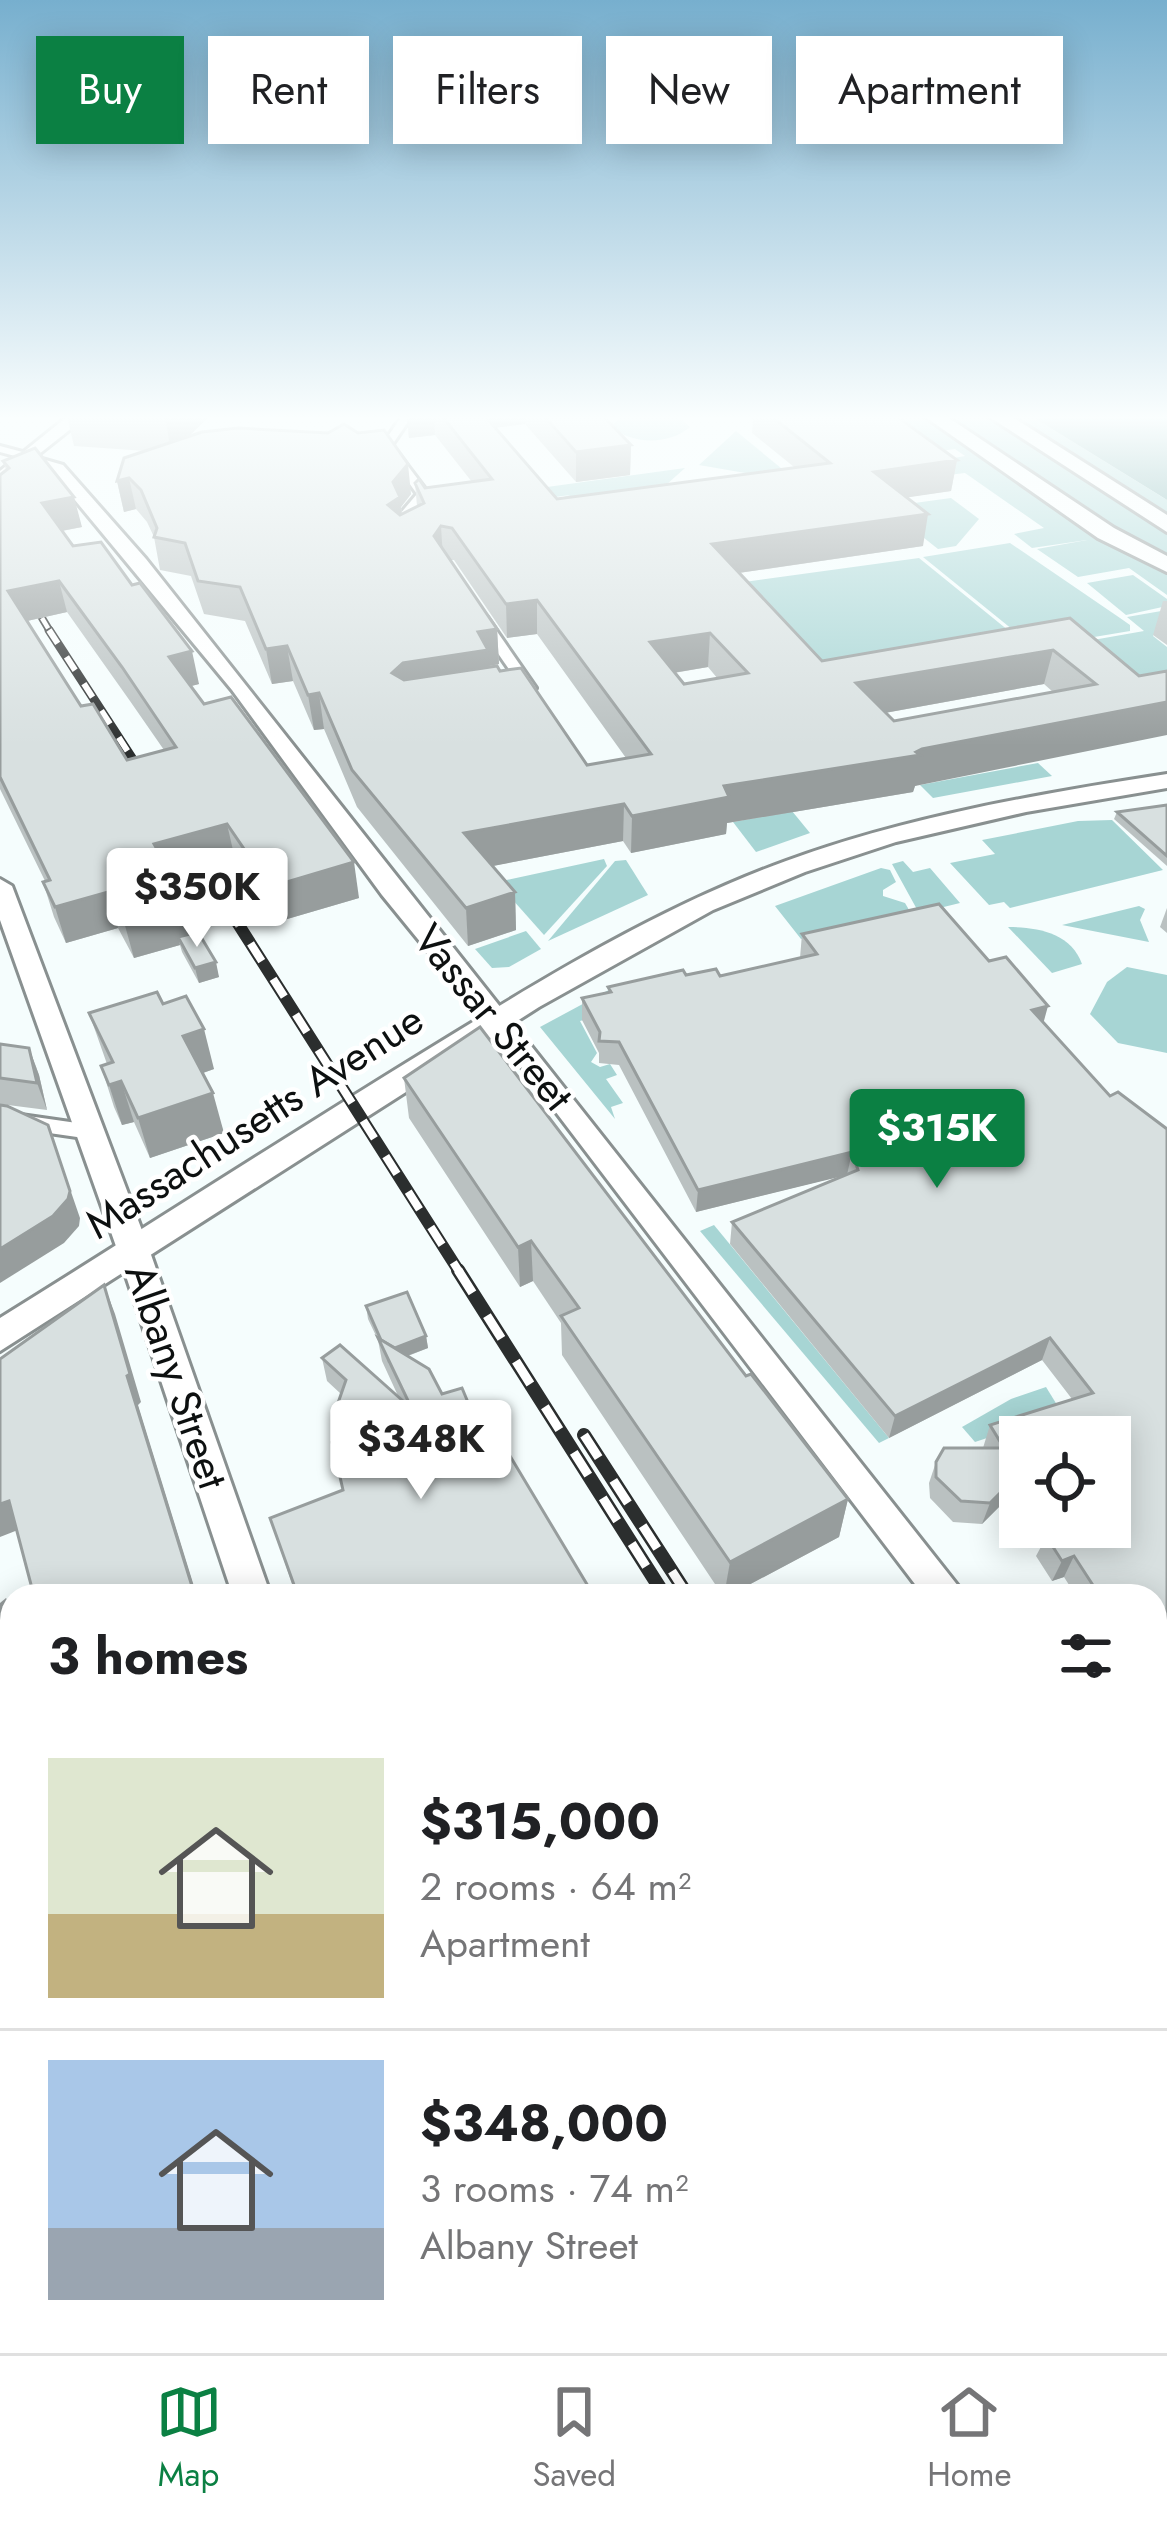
<!DOCTYPE html>
<html lang="en">
<head>
<meta charset="utf-8">
<style>
	body { margin:0; font-family:Jost,sans-serif; background:#f2f2f2; color:#202124; height:100vh; display:flex; flex-direction:column; font-size:45px; white-space:nowrap }
	* { box-sizing:border-box; margin:0 }
	p { font-size:39px; color:#757577 }
	.icon { flex:none; width:66px; height:66px; fill:none; stroke:currentColor; stroke-width:2; stroke-linecap:round; stroke-linejoin:round }
	.map { position:relative; flex:1; overflow:hidden }
	.panel { position:absolute; left:0px; top:1584px; width:1167px; height:771px; display:flex; flex-direction:column; background:#fff; border-radius:36px 36px 0 0; box-shadow:0 6px 30px #0003 }
	.panel>* { flex:none }
	.hud { position:absolute; left:36px; top:36px; width:1095px; height:108px; display:flex; gap:24px }
	.controls { position:absolute; left:999px; top:1416px; display:grid; gap:24px }
	.controls a { display:grid; place-items:center; width:132px; height:132px; border-radius:0px; background:#fff; box-shadow:0 6px 30px #0003; font-size:60px }
	.price { position:absolute; translate:-50% -102px; padding:0 27px; border-radius:12px; background:#fff; color:#222; font-size:39px; line-height:78px; filter:drop-shadow(0 3px 6px #0008) }
	.price::after { content:''; position:absolute; left:50%; top:72px; width:36px; height:27px; margin-left:-18px; background:inherit; clip-path:polygon(0 0,100% 0,50% 100%) }
	.price.active { background:#0b8043; color:#fff }
	ul { padding:0; list-style:none }
	li { display:flex; align-items:center; gap:36px; height:300px; padding:0 48px }
	li+li { border-top:3px solid #e0e0e0 }
	li span { display:grid; place-items:center; flex:none; width:336px; height:240px; border-radius:0px; color:#555 }
	li>.icon { margin-inline-start:auto }
	span .icon { width:144px; height:144px; fill:#fffc; stroke-width:1 }
	li b { font-size:51px }
	h2 { display:flex; justify-content:space-between; align-items:center; height:144px; padding:0 48px; font-size:51px }
	.pill { padding:0 42px; border-radius:0px; background:#fff; box-shadow:0 6px 30px #0003; font-size:42px; line-height:108px }
	.pill.active { background:#0b8043; color:#fff }
	.menu { display:flex; justify-content:space-around; align-items:center; height:168px; border-top:3px solid #e0e0e0; background:#fff; font-size:33px; color:#757577 }
	.menu a { display:grid; justify-items:center; gap:6px }
	.menu .active { color:#0b8043 }
	.map>svg:first-child { display:block }
</style>
</head>
<body>
<div class="map">
<svg width="1167" height="2353" viewBox="0 0 1167 2353">
	<rect width="100%" height="100%" fill="#f5fdfd"/>
	<g fill="#a7d5d4">
		<path d="M622,416H677L690,427C670,445 630,445 611,426Z"/>
		<path d="M858,416H1031L1167,500V595L1129,568L1078,577L1037,549L1087,540L1032,548L1014,534L1044,528L965,473L948,475L931,462L965,456L955,449L911,455Z"/>
		<path d="M736,431L798,482L699,465Z"/>
		<path d="M685,468L639,509L568,513L557,499L570,495L555,497L547,487Z"/>
		<path d="M951,498L979,519L956,546L938,549L885,507Z"/>
		<path d="M1010,543L1120,618L1130,625V631L1034,647L923,557Z"/>
		<path d="M919,558L1030,648L826,684L730,584Z"/>
		<path d="M1133,575L1167,599V606L1126,615L1087,583Z"/>
		<path d="M1167,610L1153,636L1167,647V701L1059,646L1144,631L1127,617Z"/>
		<path d="M1038,763L1052,776L933,798L920,785Z"/>
		<path d="M792,811L810,833L756,852L733,822Z"/>
		<path d="M1112,820L1163,870L1010,908L1004,902L989,905L950,863L995,854L982,840L1078,821Z"/>
		<path d="M604,859L607,866L544,935L497,882Z"/>
		<path d="M626,860L648,895L548,941L615,861Z"/>
		<path d="M903,861L913,872L930,868L960,903L919,913L892,864Z"/>
		<path d="M881,868L890,870L896,882L883,890V896L905,903L912,915L801,939L775,906Z"/>
		<path d="M1139,906L1145,909L1140,920L1149,942L1062,925Z"/>
		<path d="M1008,927C1038,927 1071,933 1082,964L1052,973Z"/>
		<path d="M526,931L541,949L509,967L492,968L475,949Z"/>
		<path d="M1127,967L1167,975V1053L1118,1043L1090,1014L1107,982Z"/>
		<path d="M618,985L609,1013L580,1021L597,1053L591,1062L600,1067L610,1064L617,1075L606,1079L623,1103L611,1107L615,1119L540,1027Z"/>
		<path d="M714,1225L889,1438L879,1443L700,1231Z"/>
		<path d="M1046,1387L1062,1413L975,1442L962,1427L1011,1399Z"/>
	</g>
	<path fill="#6fa7a6" d="M1031,416H1167V500L1164,498Z"/>
	<g fill="none" stroke-linecap="round" stroke-linejoin="round">
		<g stroke="#899090" stroke-width="6">
			<g id="street">
				<path d="M402,416H412L392,445L429,494L412,514L419,534L413,538L407,534L400,514L417,494L382,445Z"/>
				<path d="M0,446L30,454L31,456L26,459L0,452Z"/>
				<path d="M477,617H487L536,688L534,691H524L475,620Z"/>
				<path d="M0,1112L91,1125L101,1132L91,1139L0,1126Z"/>
				<path d="M12,1937V1974L0,1979V1942Z"/>
			</g>
		</g>
		<g stroke="#899090" stroke-width="6">
			<g id="secondary">
				<path d="M21,453L63,465L146,559L966,1596H924L514,1057L382,895L232,690L51,471L21,459Z"/>
				<path d="M0,879L12,886L149,1249L271,1596H233L117,1249L0,920Z"/>
				<path d="M1155,1840L1167,1845V1900L1155,1895Z"/>
				<path d="M487,2343H541L544,2353H490Z"/>
			</g>
		</g>
		<g stroke="#899090" stroke-width="6">
			<g id="primary">
				<path d="M68,416H87L0,485V471Z"/>
				<path d="M1167,774V788L1026,812L896,842L805,872L713,910L539,1007L0,1351V1318C145,1228 287,1136 432,1047C546,977 660,907 786,861C909,816 1038,794 1167,774Z"/>
			</g>
		</g>
		<g stroke="#899090" stroke-width="6">
			<g id="highway">
				<path d="M924,416H946L1114,528L1167,556V572L1098,538Z"/>
				<path d="M988,416H1011L1167,515V532Z"/>
			</g>
		</g>
		<use href="#street" fill="#fff" fill-rule="evenodd"/>
		<use href="#secondary" fill="#fff" fill-rule="evenodd"/>
		<use href="#primary" fill="#fff" fill-rule="evenodd"/>
		<use href="#highway" fill="#fff" fill-rule="evenodd"/>
		<g stroke="#2b2e2e" stroke-width="8">
			<path id="rail-far4" d="M42,618L51,633"/>
		</g>
		<g stroke="#2b2e2e" stroke-width="9">
			<g id="rail-far3">
				<path d="M49,630L149,784"/>
				<path d="M202,868L230,911"/>
			</g>
		</g>
		<g stroke="#2b2e2e" stroke-width="12">
			<path id="rail-far2" d="M228,908L460,1273"/>
		</g>
		<g stroke="#2b2e2e" stroke-width="14">
			<g id="rail-far1">
				<path d="M458,1270L665,1596"/>
				<path d="M584,1435L688,1596"/>
			</g>
		</g>
		<g stroke="#2b2e2e" stroke-width="16">
			<g id="rail">
				<path d="M1155,2318L1167,2337"/>
				<path d="M1138,2343L1145,2353"/>
			</g>
		</g>
		<use href="#rail-far4" stroke="#fff" stroke-width="4.5" stroke-dasharray="12" stroke-linecap="butt"/>
		<use href="#rail-far3" stroke="#fff" stroke-width="6" stroke-dasharray="16" stroke-linecap="butt"/>
		<use href="#rail-far2" stroke="#fff" stroke-width="8" stroke-dasharray="21" stroke-linecap="butt"/>
		<use href="#rail-far1" stroke="#fff" stroke-width="9" stroke-dasharray="27" stroke-linecap="butt"/>
		<use href="#rail" stroke="#fff" stroke-width="12" stroke-dasharray="36" stroke-linecap="butt"/>
	</g>
	<g fill="#bac1c1" fill-rule="evenodd">
		<path d="M67,416H210L189,436L411,494L401,507L402,514L417,506L415,483L425,488L472,482L435,435L409,438L407,416H603L631,445L630,475L576,482L525,424L495,428L557,499L794,467L752,433L753,420L749,416H896L957,460L951,491L907,497L923,546L739,573L822,661L1070,618L1139,676L915,786L913,792L727,823L726,834L631,853L623,841L492,866L515,892L516,930L468,946L357,807L324,729L314,730L293,681L272,684L245,621L204,614L191,576L160,570L154,537L147,522L136,509L124,512L117,481L146,451L74,446ZM450,560H454L507,638L537,634L626,758L587,765L500,671L489,668V666L499,664L497,629ZM708,667L718,679L684,684L674,673ZM1044,684L1053,692L894,721L885,713Z"/>
		<path d="M3,461L82,527L62,531L73,546L199,684L191,686L359,898L277,922L235,859L173,876L188,904L195,933L219,977L199,983L182,952L180,945L134,958L118,928L66,943L54,917L43,882L45,881L0,789V475L6,470ZM67,612L130,701L164,750L127,760L81,706L27,621Z"/>
		<path d="M1163,601H1167V645L1153,635Z"/>
		<path d="M1167,805V866L1114,819L1117,812Z"/>
		<path d="M1167,908V933L1160,927Z"/>
		<path d="M802,934L1043,1022L1155,1596H1076L1064,1577L1052,1581L1036,1556L1043,1543L1033,1527H1110L1020,1437V1507L1012,1494L982,1524L953,1522L930,1498L929,1483L936,1462L983,1448L990,1425L1072,1399L1042,1360L889,1438L730,1244L732,1222L845,1175L696,1212L619,1065L599,1063V1053L582,1020V998L608,992V987L686,975L720,976L800,958Z"/>
		<path d="M163,1004L214,1069L203,1073L224,1133L150,1158L134,1122L122,1125L114,1107L101,1066L107,1064L89,1013Z"/>
		<path d="M0,1044L29,1048L39,1075L47,1110L0,1104Z"/>
		<path d="M404,1078L746,1376L848,1499L839,1537L728,1596H723L562,1355L561,1323L533,1281L520,1287L409,1118Z"/>
		<path d="M366,1306L426,1336L428,1348L408,1356L482,1436L594,1596H296L270,1518L343,1490V1427L338,1403L341,1394L327,1381L322,1358L399,1398L382,1361L378,1340L368,1319Z"/>
		<path d="M1167,1945V2257L1155,2239V1956Z"/>
		<path d="M742,2343H987L993,2353H747Z"/>
	</g>
	<g fill="#979d9d">
		<path d="M165,416H210L171,453Z"/>
		<path d="M407,416H434L435,435L409,438Z"/>
		<path d="M472,416H524L525,424L473,430Z"/>
		<path d="M631,445L630,475L576,482V452Z"/>
		<path d="M957,460L951,491L870,503L874,472Z"/>
		<path d="M408,464L411,494L401,507L403,529L388,505L393,482Z"/>
		<path d="M129,478L136,509L124,512L117,481Z"/>
		<path d="M74,497L82,527L50,533L42,503Z"/>
		<path d="M928,514L923,546L710,577L712,544Z"/>
		<path d="M441,526L443,558L434,536Z"/>
		<path d="M59,581L67,612L18,623L8,591Z"/>
		<path d="M537,600V634L507,638L506,604Z"/>
		<path d="M497,629L499,664L489,666L490,685L406,699L392,673L403,663L478,632Z"/>
		<path d="M710,633L708,667L648,677L650,642Z"/>
		<path d="M287,646L293,681L272,684L266,649Z"/>
		<path d="M1053,650L1044,684L851,719L856,683Z"/>
		<path d="M192,651L199,684L176,690L169,657Z"/>
		<path d="M319,693L324,729L314,730L308,695Z"/>
		<path d="M1167,702V735L915,786L913,792L727,823L726,834L631,853L632,816L724,786L916,752L922,749Z"/>
		<path d="M624,804L623,841L467,871L464,833Z"/>
		<path d="M227,824L235,859L163,879L154,844Z"/>
		<path d="M354,862L359,898L277,922L270,887Z"/>
		<path d="M108,892L118,928L66,943L55,907Z"/>
		<path d="M515,892L516,930L468,946L466,908Z"/>
		<path d="M188,904L196,940L178,937L180,945L134,958L124,922Z"/>
		<path d="M216,962L219,977L199,983L195,968Z"/>
		<path d="M1048,1006L1042,1028L1032,1010Z"/>
		<path d="M204,1029L214,1069L194,1076L183,1036Z"/>
		<path d="M29,1048L39,1075L47,1110L37,1083Z"/>
		<path d="M121,1081L134,1122L122,1125L109,1085Z"/>
		<path d="M213,1093L224,1133L150,1158L138,1118Z"/>
		<path d="M48,1125L80,1218L79,1226L64,1243L0,1283V1249Z"/>
		<path d="M852,1152L847,1175L696,1212L698,1190Z"/>
		<path d="M531,1241L533,1281L520,1287L518,1247Z"/>
		<path d="M104,1285L115,1314L141,1402L138,1405L197,1596H195L127,1376Z"/>
		<path d="M426,1336L428,1348L388,1363L386,1351Z"/>
		<path d="M1050,1338L1042,1360L889,1438L895,1416Z"/>
		<path d="M1020,1474L1012,1494L982,1524L990,1503Z"/>
		<path d="M848,1499L839,1537L728,1596H724L730,1562Z"/>
		<path d="M9,1501L23,1528L0,1537V1504Z"/>
		<path d="M1074,1556L1064,1577L1052,1581L1062,1561Z"/>
		<path d="M6,1598L12,1608V1632L0,1642V1603Z"/>
		<path d="M1167,1646V1661L1155,1666V1651Z"/>
		<path d="M12,1831V1882L0,1892V1841Z"/>
		<path d="M12,2069V2103L0,2114L12,2187V2311L0,2232V2080Z"/>
		<path d="M17,2343H37L38,2353H18Z"/>
		<path d="M246,2343H265L257,2353H238Z"/>
	</g>
	<g fill="#d8e0e0" stroke="#979d9d" stroke-width="3" fill-rule="evenodd">
		<path d="M442,416H485L557,499L830,463L771,416H896L957,460L874,472L928,514L712,544L822,661L1070,618L1139,676L1167,671V702L922,749L916,752L920,755L724,786L729,797L632,816L624,804L464,833L515,892L466,908L352,770L319,693L308,695L287,646L266,649L240,587L198,581L185,543L154,537L157,528L141,490L129,478L117,481L124,458L202,432L238,428L328,433L344,424L358,433L384,430L408,464L393,482L400,497L388,505L400,515L424,503L415,483L419,479L425,488L492,479ZM441,526L452,528L506,604L537,600L651,754L587,765L521,668L500,671L497,666L404,680L392,673L403,663L488,650L478,632L497,629L434,536ZM710,633L748,673L684,684L650,642ZM1053,650L1096,684L894,721L856,683Z"/>
		<path d="M544,416H603L631,445L576,452Z"/>
		<path d="M35,448L74,497L42,503L73,546L101,542L132,585L140,583L192,651L169,657L204,704L231,697L354,862L270,887L227,824L154,844L188,904L124,922L108,892L55,907L43,882L50,880L0,777V475L9,468L3,461ZM59,581L122,667L176,747L127,760L93,704L81,706L8,591Z"/>
		<path d="M1167,805V856L1117,812Z"/>
		<path d="M939,904L989,961L1006,957L1048,1006L1032,1010L1110,1096L1118,1092L1167,1129V1646L1155,1651V1596H1100L1074,1556L1062,1561L1046,1536L1058,1531L1055,1527H1110V1437H1020V1473L990,1503L961,1501L936,1477V1462L944,1448H1004L990,1425L1093,1393L1050,1338L895,1416L732,1222L858,1170L852,1152L698,1190L619,1042L599,1041L600,1032L582,998L611,992L608,987L683,970L686,975L716,969L720,976L817,954L802,934Z"/>
		<path d="M198,932L216,962L195,968L178,937Z"/>
		<path d="M157,992L163,1004L186,996L204,1029L183,1036L213,1093L138,1118L121,1081L109,1085L101,1066L113,1062L89,1013Z"/>
		<path d="M480,1027L746,1376L751,1374L848,1499L730,1562L561,1316L579,1308L531,1241L518,1247L404,1078Z"/>
		<path d="M0,1044L29,1048L37,1083L0,1078Z"/>
		<path d="M0,1105L7,1106L48,1125L70,1191L68,1199L53,1216L0,1249Z"/>
		<path d="M104,1285L130,1374L127,1376L195,1596H34L9,1501L0,1504V1359Z"/>
		<path d="M407,1292L426,1336L395,1348L381,1340L366,1306Z"/>
		<path d="M378,1338L429,1369L442,1394L462,1388L482,1436L495,1431L594,1596H298L270,1518L343,1490L332,1442L345,1425L338,1403L346,1380L322,1358L340,1345L412,1409Z"/>
		<path d="M12,1696V1740L8,1742L0,1701Z"/>
		<path d="M0,1793L12,1809V1831L0,1841Z"/>
		<path d="M1167,1945V2197L1155,2180V1956Z"/>
		<path d="M12,1958V2069L0,2080V1969Z"/>
		<path d="M0,2232L12,2311V2343H17L18,2353H0Z"/>
		<path d="M70,2343H246L238,2353H61Z"/>
		<path d="M355,2343H434L437,2353H346Z"/>
		<path d="M566,2343H642L646,2353H570Z"/>
		<path d="M750,2343H987L993,2353H755Z"/>
	</g>
	<linearGradient id="sky" x2="0" y2="1"><stop stop-color="#77afce"/><stop offset="0.56" stop-color="#fafefe"/><stop offset="1" stop-color="#fafefe" stop-opacity="0"/></linearGradient>
	<rect width="1167" height="746" fill="url(#sky)"/>
	<g text-anchor="middle" stroke-width="9" stroke-linejoin="round" paint-order="stroke">
		<g font-size="42" fill="#0d1010" stroke="#fff">
			<text transform="translate(494 1017) rotate(51)" y="15">Vassar Street</text>
			<text transform="translate(254 1121) rotate(-33)" y="15">Massachusetts Avenue</text>
			<text transform="translate(177 1376) rotate(71)" y="15">Albany Street</text>
		</g>
	</g>
</svg>
<div class="controls">
<a><svg class="icon" aria-label="locate" viewBox="0 0 24 24"><circle cx="12" cy="12" r="6"/><path d="M12 2v4M12 18v4M2 12h4M18 12h4"/></svg></a>
</div>
<b class="price" style="left:197px;top:950px">$350K</b>
<b class="price active" style="left:937px;top:1191px">$315K</b>
<b class="price" style="left:421px;top:1502px">$348K</b>
<div class="hud">
<a class="pill active">Buy</a>
<a class="pill">Rent</a>
<a class="pill">Filters</a>
<a class="pill">New</a>
<a class="pill">Apartment</a>
</div>
<section class="panel">
<h2>3 homes<svg class="icon" aria-label="filters" viewBox="0 0 24 24"><path d="M4 7h16M4 17h16"/><circle cx="9" cy="7" r="2"/><circle cx="15" cy="17" r="2"/></svg></h2>
<ul>
<li><span style="background:linear-gradient(#dfe7d0 65%,#c2b280 0)"><svg class="icon" aria-label="home" viewBox="0 0 24 24"><path d="M3 11l9-7 9 7M6 9v11h12V9"/></svg></span><div><b>$315,000</b><p>2 rooms · 64 m²</p><p>Apartment</p></div></li>
<li><span style="background:linear-gradient(#a9c7e8 70%,#9aa5b1 0)"><svg class="icon" aria-label="home" viewBox="0 0 24 24"><path d="M3 11l9-7 9 7M6 9v11h12V9"/></svg></span><div><b>$348,000</b><p>3 rooms · 74 m²</p><p>Albany Street</p></div></li>
</ul>
</section>
</div>
<nav class="menu">
<a class="active"><svg class="icon" aria-label="map" viewBox="0 0 24 24"><path d="M3 6l6-2 6 2 6-2v14l-6 2-6-2-6 2zM9 4v14M15 6v14"/></svg>Map</a>
<a><svg class="icon" aria-label="saved" viewBox="0 0 24 24"><path d="M7 4h10v16l-5-4-5 4z"/></svg>Saved</a>
<a><svg class="icon" aria-label="home" viewBox="0 0 24 24"><path d="M3 11l9-7 9 7M6 9v11h12V9"/></svg>Home</a>
</nav>
</body>
</html>
